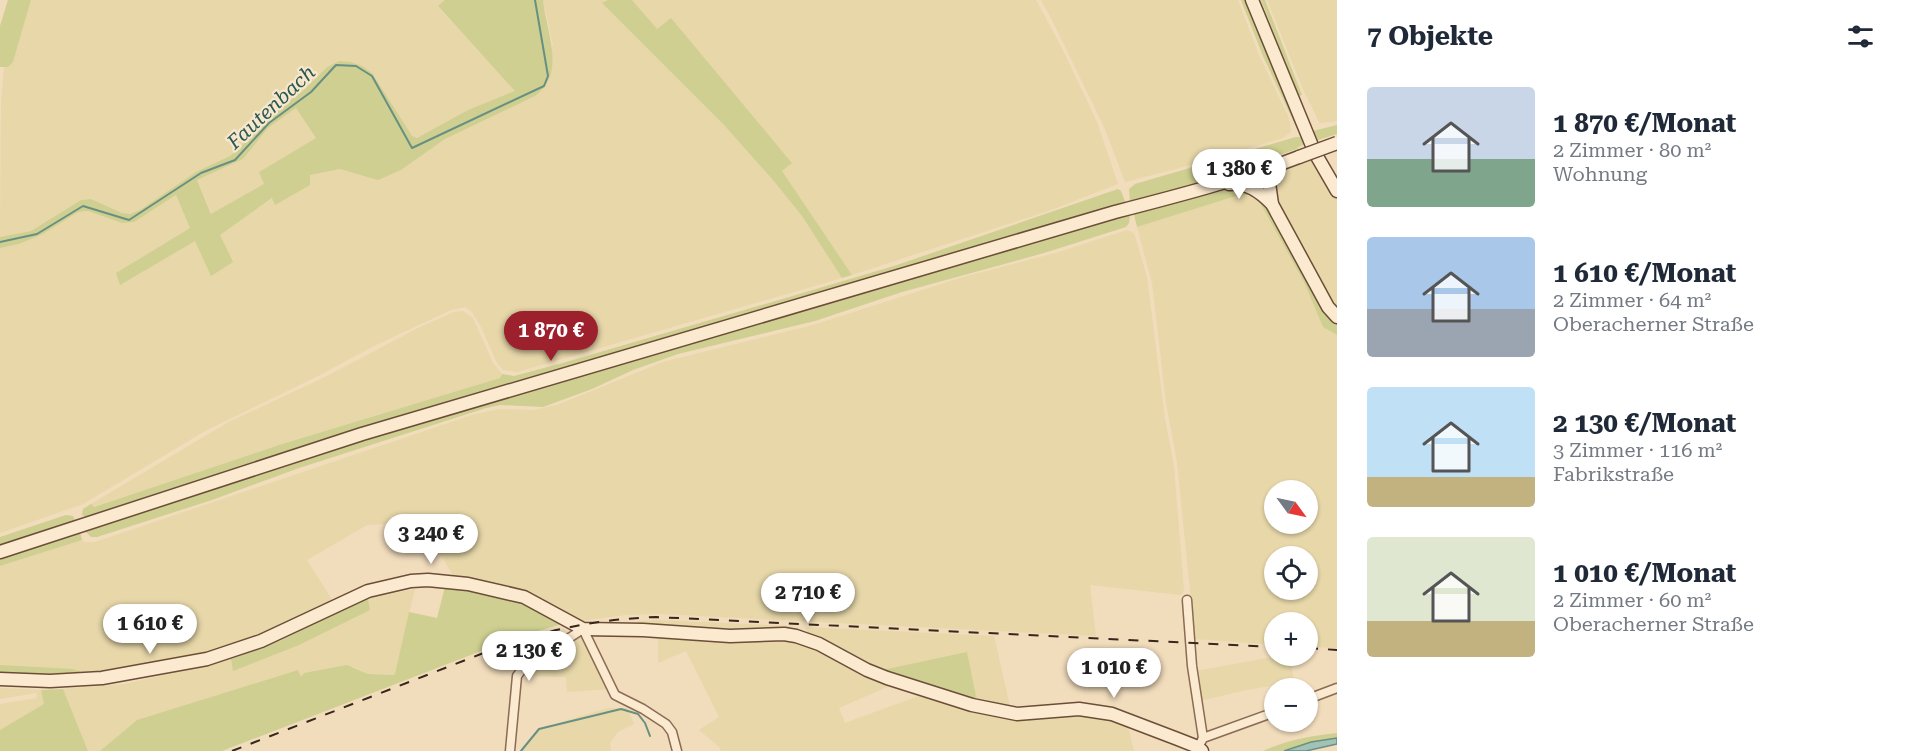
<!DOCTYPE html>
<html lang="de">
<head>
<meta charset="utf-8">
<style>
	body { margin:0; font-family:"Roboto Serif",serif; background:#f6f6f7; color:#1f2937; height:100vh; display:flex; flex-direction:column; font-size:22px; white-space:nowrap }
	* { box-sizing:border-box; margin:0 }
	p { font-size:20px; color:#747a83 }
	.icon { flex:none; width:33px; height:33px; fill:none; stroke:currentColor; stroke-width:2; stroke-linecap:round; stroke-linejoin:round }
	.map { position:relative; flex:1; overflow:hidden }
	.sheet { display:flex; flex-direction:column; background:#fff; width:570px }
	.sheet>* { flex:none }
	.needle { width:39px; rotate:123deg }
	.tools { position:absolute; left:1264px; top:480px; display:grid; gap:12px }
	.tools a { display:grid; place-items:center; width:54px; height:54px; border-radius:50%; background:#fff; box-shadow:0 2px 4px #0004; font-size:30px }
	.price { position:absolute; translate:-50% -51px; padding:0 14px; border-radius:21px; background:#fff; color:#222; font-size:20px; line-height:39px; filter:drop-shadow(0 2px 3px #0008) }
	.price::after { content:''; position:absolute; left:50%; top:36px; width:18px; height:14px; margin-left:-9px; background:inherit; clip-path:polygon(0 0,100% 0,50% 100%) }
	.price.current { background:#9d202d; color:#fff }
	ul { padding:0; list-style:none }
	li { display:flex; align-items:center; gap:18px; height:150px; padding:0 30px }
	li span { display:grid; place-items:center; flex:none; width:168px; height:120px; border-radius:6px; color:#555 }
	li>.icon { margin-inline-start:auto }
	span .icon { width:72px; height:72px; fill:#fffc; stroke-width:1 }
	li b { font-size:26px }
	h2 { display:flex; justify-content:space-between; align-items:center; height:72px; padding:0 30px; font-size:26px }
	main { display:flex; flex:1; min-height:0 }
	.map>svg:first-child { display:block }
</style>
</head>
<body>
<main>
<div class="map">
<svg width="1337" height="751" viewBox="0 0 1337 751">
	<rect width="100%" height="100%" fill="#f1dcbc"/>
	<g fill="#e7d7a9" fill-rule="evenodd">
		<path d="M31,0H445L438,7L516,91L468,110L417,138L412,136L362,66L351,62L339,61L327,67L304,90L261,123L240,148L230,156L196,172L140,210L130,214L122,213L91,199L81,200L31,231L0,237L1,103L4,67L13,62Z"/>
		<path d="M543,0H608L603,3L724,125L773,180L802,216L842,278L517,372L503,370L497,363L481,327L472,312L465,307L451,310L374,346L316,377L205,431L83,504L0,533V248L19,244L43,234L78,212L88,211L122,223L150,212L176,195L190,228L116,273L120,284L196,240L211,275L219,235L273,198L275,204L309,175L340,169L379,179L401,170L445,139L535,96L553,45Z"/>
		<path d="M632,0H1036L1062,48L1097,122L1118,184L1051,210L852,275L782,171L792,163L671,19L657,30Z"/>
		<path d="M1041,0H1238L1258,53L1289,118L1291,132L1283,138L1176,169L1125,182L1105,129L1051,18Z"/>
		<path d="M1267,0H1337V121L1321,123L1319,122L1303,89Z"/>
		<path d="M296,108L316,138L259,172L264,184L212,214L197,180L243,159L268,128Z"/>
		<path d="M1316,159L1337,198V312L1324,292L1275,197L1273,179L1276,173L1281,169Z"/>
		<path d="M1239,195H1252L1259,201L1304,282L1323,327L1337,335V648L1308,647V622H1275V645L1195,639L1177,462L1166,403L1152,283L1137,227ZM1275,490H1308V524H1275ZM1275,556H1308V590H1275Z"/>
		<path d="M1127,230L1132,232L1135,236L1147,277L1165,419L1174,466L1184,591L1181,595L1090,585L1096,636L659,614L626,615L573,622L456,580L421,522L367,525L307,560L334,603L280,630L190,660L80,676L0,665V566L82,540L84,542H95L472,415L499,409L534,410L557,405L663,362L813,325L960,278L1059,252Z"/>
		<path d="M463,311L472,317L477,327L493,363L502,374L500,378L279,445L93,507L91,504L227,423L327,376L418,328L454,312Z"/>
		<path d="M415,589L395,674L393,675L368,674L354,667L301,678L298,670L137,720L100,751H88L63,689L125,684L231,659L233,670L370,610L368,598Z"/>
		<path d="M656,620L791,626L787,632L753,633L638,627V621Z"/>
		<path d="M805,627L994,636L1011,711L977,701L967,653L878,671L809,635Z"/>
		<path d="M658,634L796,640L894,684L839,708L845,723L924,694L990,714H1087L1127,723L1134,751H721L719,747L699,730L719,717L686,651L658,663Z"/>
		<path d="M581,636L585,638L610,689L567,692L566,677L525,676L528,672Z"/>
		<path d="M1278,656H1290L1294,682L1246,690L1200,701L1196,671Z"/>
		<path d="M0,688L41,690L45,704L0,730V704L37,698L36,693L0,699Z"/>
		<path d="M608,708H627L634,724L618,732L610,743L611,751H520L538,729Z"/>
	</g>
	<g fill="#cecf90" fill-rule="evenodd">
		<path d="M8,0H31L13,62L8,67H0V26Z"/>
		<path d="M445,0H543C546,32 567,73 535,96L445,139L401,170L378,180L340,169L310,175V185L275,205L272,198L220,235L233,262L211,276L195,241L120,285L116,273L190,228L176,195L134,222L122,223L88,211L78,212L43,234L19,244L0,248V237L31,231L81,200L91,199L122,213L130,214L140,210L196,172L230,156L240,148L261,123L304,90L327,67L339,61L351,62L362,66L372,73L412,136L417,138L468,110L515,91L438,6ZM296,108L316,138L259,172L264,184L211,214L197,180L243,159L268,128Z"/>
		<path d="M608,0H632L657,29L671,18L792,163L782,171L852,275L842,278L802,216L773,180L724,125L602,3Z"/>
		<path d="M1241,0H1248L1299,129L1296,127L1263,56Z"/>
		<path d="M1261,0H1265L1302,95L1299,96Z"/>
		<path d="M1337,125V134L1318,140L1313,131Z"/>
		<path d="M1296,137H1302L1307,143L1297,148V149L1170,192L1130,202L1129,189L1135,184Z"/>
		<path d="M1244,187C1250,191 1259,195 1264,201C1275,215 1278,231 1289,244L1329,315L1337,325V335L1323,327L1304,282L1259,201L1252,195H1239L1137,227L1134,214L1233,188Z"/>
		<path d="M1118,189L1121,191L1126,204L87,518L82,515L83,509L91,504L94,507L279,445L500,378L502,374L514,376L559,364L796,295L894,266Z"/>
		<path d="M1130,215L1129,223L1126,227L1044,253L902,292L815,321L678,354L633,370L592,389L543,407L500,405L486,408L299,468L212,500L97,537H91L86,532V529L374,436Z"/>
		<path d="M66,515L73,516L75,521L74,523L0,547V537Z"/>
		<path d="M77,531L81,535L82,540L0,566V557Z"/>
		<path d="M445,587L465,589L525,603L562,624L517,637L222,751H100L137,720L298,670L301,677L304,673L347,665L368,674L393,675L395,674L409,612L437,618Z"/>
		<path d="M368,599L370,610L299,645L233,671L231,659L282,640L339,611Z"/>
		<path d="M967,652L977,701L967,696L878,671Z"/>
		<path d="M0,665L72,669L80,671V676L0,674Z"/>
		<path d="M63,689L88,751H0V730L44,704L41,690Z"/>
		<path d="M1337,733V738L1311,742L1284,751H1263C1287,740 1311,736 1337,733Z"/>
	</g>
	<path fill="#a1c2b5" stroke="#689082" stroke-width="1.5" d="M1337,738V744L1306,751H1284L1311,742Z"/>
	<g fill="none" stroke-linecap="round" stroke-linejoin="round">
		<g stroke="#689082" stroke-width="2">
			<path d="M0,242L37,234L83,206L129,220L201,173L235,160L269,123L311,92L336,65L356,66L372,76L412,148L544,86L548,76L535,0"/>
			<path d="M521,751L539,729L621,709L638,714L645,723L650,736"/>
		</g>
		<g stroke="#8a6c55" stroke-width="11">
			<g id="street">
				<path d="M1187,600L1192,666L1203,738"/>
				<path d="M1308,699L1337,688"/>
				<path d="M1201,742L1203,738L1275,712"/>
				<path d="M510,751L517,676L523,668L583,629L615,695L643,709L666,724L672,732L677,751"/>
			</g>
		</g>
		<g stroke="#6b4d38" stroke-width="15">
			<g id="secondary">
				<path d="M1252,0L1315,153L1337,191"/>
				<path d="M1267,169L1272,204L1328,307L1337,317"/>
				<path d="M1229,184C1247,182 1260,192 1272,204"/>
				<path d="M0,552L362,434L1115,212C1177,196 1239,180 1299,157"/>
				<path d="M0,679L50,681L102,678L207,659L261,641L368,591L411,581L428,580L468,584L524,597L583,629L643,630L730,636L784,634L796,636L819,644L867,670L887,678L972,705L1017,714L1079,709L1112,714L1175,738L1198,747L1202,751"/>
			</g>
		</g>
		<use href="#street" stroke="#fbead0" stroke-width="8"/>
		<use href="#secondary" stroke="#fbead0" stroke-width="12"/>
		<g stroke="#38261b" stroke-width="2" stroke-dasharray="10 10" stroke-linecap="butt">
			<path d="M1308,648L1337,650"/>
			<path d="M232,751L504,645C555,628 603,619 656,617L1275,647"/>
		</g>
		<g stroke="#6b4d38" stroke-width="15" stroke-linecap="butt">
			<path id="secondary-bridge" d="M1299,157L1337,143"/>
		</g>
		<use href="#secondary-bridge" stroke="#fbead0" stroke-width="12"/>
	</g>
	<g text-anchor="middle" stroke-width="4.5" stroke-linejoin="round" paint-order="stroke">
		<g font-size="20" font-style="italic" fill="#295951" stroke="#f8e7cd">
			<text transform="translate(271 107) rotate(-43)" y="7">Fautenbach</text>
		</g>
	</g>
</svg>
<div class="tools">
<a><svg class="needle" viewBox="-14 -14 28 28"><path d="M0-13l5 13h-10z" fill="#e53935"/><path d="M0 13l5-13h-10z" fill="#747a83"/></svg></a>
<a><svg class="icon" aria-label="locate" viewBox="0 0 24 24"><circle cx="12" cy="12" r="6"/><path d="M12 2v4M12 18v4M2 12h4M18 12h4"/></svg></a>
<a>+</a>
<a>−</a>
</div>
<b class="price" style="left:1239px;top:200px">1 380 €</b>
<b class="price current" style="left:551px;top:362px">1 870 €</b>
<b class="price" style="left:431px;top:565px">3 240 €</b>
<b class="price" style="left:808px;top:624px">2 710 €</b>
<b class="price" style="left:150px;top:655px">1 610 €</b>
<b class="price" style="left:529px;top:682px">2 130 €</b>
<b class="price" style="left:1114px;top:699px">1 010 €</b>
</div>
<section class="sheet">
<h2>7 Objekte<svg class="icon" aria-label="filters" viewBox="0 0 24 24"><path d="M4 7h16M4 17h16"/><circle cx="9" cy="7" r="2"/><circle cx="15" cy="17" r="2"/></svg></h2>
<ul>
<li><span style="background:linear-gradient(#c9d6e8 60%,#7fa58c 0)"><svg class="icon" aria-label="home" viewBox="0 0 24 24"><path d="M3 11l9-7 9 7M6 9v11h12V9"/></svg></span><div><b>1 870 €/Monat</b><p>2 Zimmer · 80 m²</p><p>Wohnung</p></div></li>
<li><span style="background:linear-gradient(#a9c7e8 60%,#9aa5b1 0)"><svg class="icon" aria-label="home" viewBox="0 0 24 24"><path d="M3 11l9-7 9 7M6 9v11h12V9"/></svg></span><div><b>1 610 €/Monat</b><p>2 Zimmer · 64 m²</p><p>Oberacherner Straße</p></div></li>
<li><span style="background:linear-gradient(#bfe0f5 75%,#c2b280 0)"><svg class="icon" aria-label="home" viewBox="0 0 24 24"><path d="M3 11l9-7 9 7M6 9v11h12V9"/></svg></span><div><b>2 130 €/Monat</b><p>3 Zimmer · 116 m²</p><p>Fabrikstraße</p></div></li>
<li><span style="background:linear-gradient(#dfe7d0 70%,#c2b280 0)"><svg class="icon" aria-label="home" viewBox="0 0 24 24"><path d="M3 11l9-7 9 7M6 9v11h12V9"/></svg></span><div><b>1 010 €/Monat</b><p>2 Zimmer · 60 m²</p><p>Oberacherner Straße</p></div></li>
</ul>
</section>
</main>
</body>
</html>
